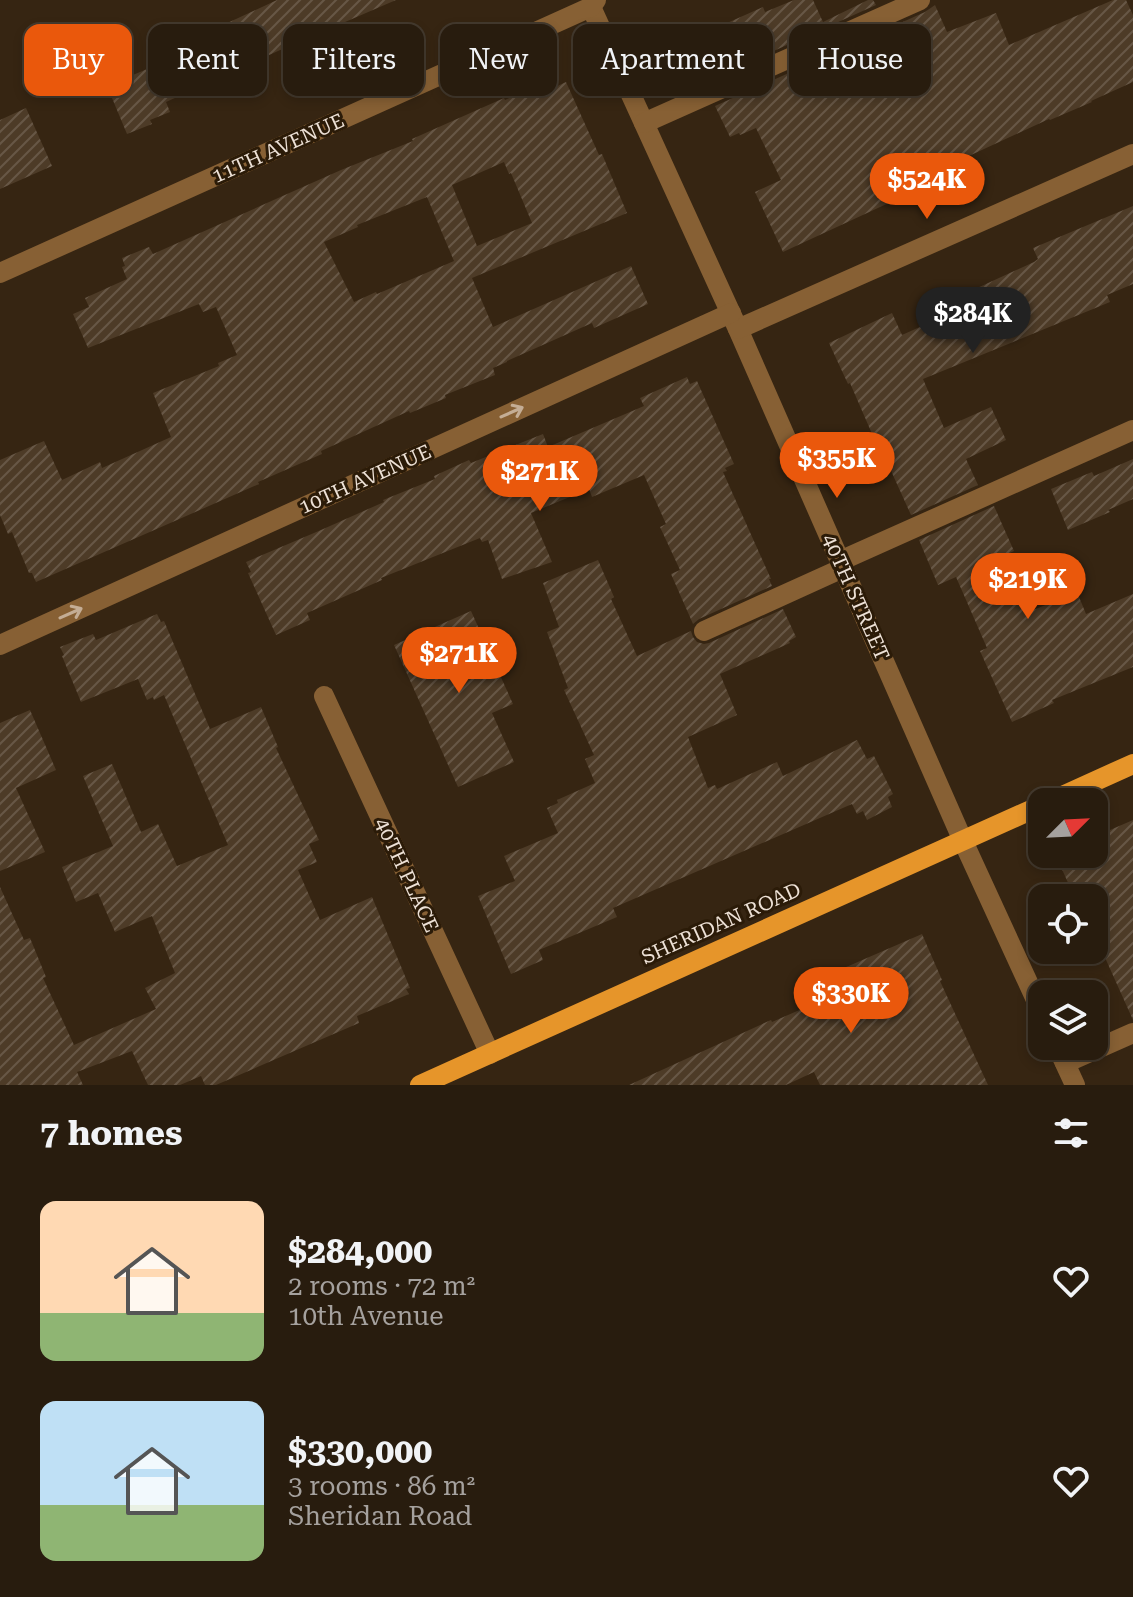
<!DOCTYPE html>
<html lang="en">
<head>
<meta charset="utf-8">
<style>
	body { margin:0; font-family:"Roboto Serif",serif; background:#34291c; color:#f1f3f6; height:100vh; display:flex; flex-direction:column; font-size:30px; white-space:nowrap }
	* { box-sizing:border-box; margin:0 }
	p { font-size:26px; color:#a5a19e }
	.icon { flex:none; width:44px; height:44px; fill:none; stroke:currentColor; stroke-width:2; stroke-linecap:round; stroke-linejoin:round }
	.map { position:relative; height:1085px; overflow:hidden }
	.panel { display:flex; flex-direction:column; background:#281c0e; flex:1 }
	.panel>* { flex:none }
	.hud { position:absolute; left:24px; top:24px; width:1086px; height:72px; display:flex; gap:16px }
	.needle { width:52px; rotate:66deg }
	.controls { position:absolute; left:1028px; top:788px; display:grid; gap:16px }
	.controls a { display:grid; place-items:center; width:80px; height:80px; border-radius:16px; background:#281c0e; box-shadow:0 4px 12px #0003,0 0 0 2px #443a2e; font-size:40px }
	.price { position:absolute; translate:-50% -68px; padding:0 18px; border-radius:28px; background:#ea580c; color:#fff; font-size:26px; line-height:52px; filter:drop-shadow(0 2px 4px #0008) }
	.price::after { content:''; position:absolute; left:50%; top:48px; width:24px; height:18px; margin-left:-12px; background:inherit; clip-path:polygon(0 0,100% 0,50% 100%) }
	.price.active { background:#222; color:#fff }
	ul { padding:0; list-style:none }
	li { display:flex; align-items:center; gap:24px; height:200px; padding:0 40px }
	li span { display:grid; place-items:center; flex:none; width:224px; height:160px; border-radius:16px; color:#555 }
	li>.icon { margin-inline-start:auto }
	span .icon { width:96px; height:96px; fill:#fffc; stroke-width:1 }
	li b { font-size:34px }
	h2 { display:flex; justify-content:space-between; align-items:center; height:96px; padding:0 40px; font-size:34px }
	.chip { padding:0 28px; border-radius:16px; background:#281c0e; box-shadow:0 4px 12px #0003,0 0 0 2px #443a2e; font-size:28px; line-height:72px }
	.chip.active { background:#ea580c; color:#fff }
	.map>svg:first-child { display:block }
</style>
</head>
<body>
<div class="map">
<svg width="1133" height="1085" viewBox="0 0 1133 1085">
	<defs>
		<pattern id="building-hatch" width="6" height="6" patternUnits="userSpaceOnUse" patternTransform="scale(2)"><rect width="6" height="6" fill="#4d3b27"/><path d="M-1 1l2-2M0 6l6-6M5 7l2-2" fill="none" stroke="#675746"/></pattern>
	</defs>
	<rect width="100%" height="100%" fill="#362512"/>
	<g fill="url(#building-hatch)" fill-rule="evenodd">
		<path d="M277,0H396L278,51L166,102L170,112L150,120L152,124L127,134L107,86L173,58L169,50Z"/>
		<path d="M794,0H813L823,22L868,0H873L876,5L707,81L689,40L763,7L765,12Z"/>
		<path d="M1113,0H1126L1133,15V82L1091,101L1092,102L1050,120L1049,119L889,193L893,201L783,252L755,192L781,180L756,128L740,135L739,133L730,137L715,106L925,12L935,5L947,32L996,13L1009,45Z"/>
		<path d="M566,82L599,155L602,154L627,213L472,278L493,327L631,266L648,304L594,328L592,323L507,361V362L493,368L495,375L445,395L446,398L410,413L409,411L321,451L322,454L258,482L259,484L36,582L32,573H29L12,532L8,534L0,515V460L44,441L62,480L100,462L102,468L171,437L153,393L219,366L218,363L237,355L216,307L203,312L199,304L88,348L73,314L89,307L85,298L127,279L122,267L125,266L122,258L149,247L153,254L341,170L413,141L412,139L504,98L505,100L537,86L540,94ZM504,162L509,174L511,173L532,223L477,246L452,185ZM427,197L454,261L377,294L376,292L354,302L324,242L358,227L357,225Z"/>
		<path d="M26,108L52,166L0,189V120Z"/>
		<path d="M1133,206V284L1107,295L1110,302L923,379L944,428L991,407L1006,440L966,459L978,485L911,515L878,442L876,443L850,383L848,384L829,343L892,313L902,335L980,300L975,289L1034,262L1038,259L1033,248Z"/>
		<path d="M687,377L690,384L697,381L734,464L725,468L727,471L723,472L771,579H769L772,586L699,619L693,624L671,574L680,570L660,527L666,524L644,475L592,497L589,489L531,513L552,562L502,579L488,540L482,542L480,538L381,578L382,580L307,613L310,620L276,635L248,573L251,572L246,562L321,530L384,502L383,500L435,479L434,476L469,460L471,463L543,434L548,447L644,406L640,398Z"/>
		<path d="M1133,459V499L1108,510L1110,512L1068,530L1051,489L1092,472L1094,476Z"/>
		<path d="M994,506L1014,551L1001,557L1026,613L1077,592L1086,614L1133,594V667L1052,700L1054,703L1012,722L980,651L987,648L956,577L938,585L919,540Z"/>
		<path d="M598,560L614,597L611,599L637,656L691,631L693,637L697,642L704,644L709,643L783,609L796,637L789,641L790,643L720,674L737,715L688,737L708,788L715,785L717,789L777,762L783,776L857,740L867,759L874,756L893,794L888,797L892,807L867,820L863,811L857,814L852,804L613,908L617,917L539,950L543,960L511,974L478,896L515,881L504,856L558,833L547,808L558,803L557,800L595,783L585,759L594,755L564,690L568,688L547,632L559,627L543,583Z"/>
		<path d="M471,611L513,704L492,713L514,762L458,787L394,645Z"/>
		<path d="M157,614L161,622L164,621L210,729L261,707L278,747L276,748L319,840L309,844L317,862L298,870L320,920L372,897L410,988L406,989L409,994L357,1016L359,1023L216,1085H205L201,1076L180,1085H148L132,1051L77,1072L83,1085H0V887L24,940L30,938L46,977L43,978L74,1045L156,1009L145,988L175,973L152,916L115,932L98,893L76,902L62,867L113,846L83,776L112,764L141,832L158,824L177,866L228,845L164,695L154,700L153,697L147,700L138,679L81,702L62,656L64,655L60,647L93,634L96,640Z"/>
		<path d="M30,710L56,770L16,788L45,852L0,871V723Z"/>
		<path d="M1133,820V1020L1094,933V898H1075L1055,854H1094V837Z"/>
		<path d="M922,934L942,980L940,981L988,1085H820L814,1072L786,1085H629L771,1020L772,1022L852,987L844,968Z"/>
	</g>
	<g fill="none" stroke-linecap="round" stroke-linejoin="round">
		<g stroke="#876034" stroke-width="20">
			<path d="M591,7L738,329L963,841L1042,1013"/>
			<path d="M644,123L920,0"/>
			<path d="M0,273L591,7L596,0"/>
			<path d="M738,329L1133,154"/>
			<path d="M840,561L1133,430"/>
			<path d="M704,631L843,568"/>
			<path d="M0,645L731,313"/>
			<path d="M324,696L490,1054"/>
			<path d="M1057,1046L1075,1085"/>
			<path d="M1065,1063L1133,1033"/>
		</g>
		<g stroke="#e6952a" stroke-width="20">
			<path d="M1049,802L1133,764"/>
			<path d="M420,1085L1042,805"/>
		</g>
	</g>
	<defs><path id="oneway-shaft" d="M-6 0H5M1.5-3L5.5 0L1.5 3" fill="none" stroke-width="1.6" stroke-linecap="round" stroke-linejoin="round" transform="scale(2)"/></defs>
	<g stroke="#c4ad95">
		<use href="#oneway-shaft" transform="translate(512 412) rotate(-24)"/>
		<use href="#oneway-shaft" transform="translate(71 613) rotate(-24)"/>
	</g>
	<g text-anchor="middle" stroke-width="6" stroke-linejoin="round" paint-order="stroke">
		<g font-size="20" fill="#ede1d6" stroke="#2b1b08">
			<text transform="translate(278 148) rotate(-24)" y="7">11TH AVENUE</text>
			<text transform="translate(365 479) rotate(-24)" y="7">10TH AVENUE</text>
			<text transform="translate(856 597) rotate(66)" y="7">40TH STREET</text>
			<text transform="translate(407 875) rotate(65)" y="7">40TH PLACE</text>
			<text transform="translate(721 923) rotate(-24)" y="7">SHERIDAN ROAD</text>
		</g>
	</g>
</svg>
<div class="controls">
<a><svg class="needle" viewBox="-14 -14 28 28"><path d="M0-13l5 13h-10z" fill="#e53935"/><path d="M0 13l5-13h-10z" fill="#a5a19e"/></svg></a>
<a><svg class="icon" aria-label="locate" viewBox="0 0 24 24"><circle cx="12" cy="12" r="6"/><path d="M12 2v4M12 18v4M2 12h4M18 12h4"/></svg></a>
<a><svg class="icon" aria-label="layers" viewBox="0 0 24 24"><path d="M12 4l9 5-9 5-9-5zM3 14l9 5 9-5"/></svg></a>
</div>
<b class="price" style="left:927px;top:221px">$524K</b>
<b class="price active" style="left:973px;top:355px">$284K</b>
<b class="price" style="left:837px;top:500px">$355K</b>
<b class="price" style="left:540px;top:513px">$271K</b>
<b class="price" style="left:1028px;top:621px">$219K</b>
<b class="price" style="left:459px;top:695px">$271K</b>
<b class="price" style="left:851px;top:1035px">$330K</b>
<div class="hud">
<a class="chip active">Buy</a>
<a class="chip">Rent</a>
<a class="chip">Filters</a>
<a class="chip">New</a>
<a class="chip">Apartment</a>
<a class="chip">House</a>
</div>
</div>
<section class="panel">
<h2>7 homes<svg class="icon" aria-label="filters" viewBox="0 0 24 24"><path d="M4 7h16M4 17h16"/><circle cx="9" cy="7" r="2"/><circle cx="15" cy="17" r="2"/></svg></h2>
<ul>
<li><span style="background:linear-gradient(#ffd9b3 70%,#8fb573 0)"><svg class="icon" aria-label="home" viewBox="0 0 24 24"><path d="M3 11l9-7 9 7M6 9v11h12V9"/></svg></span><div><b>$284,000</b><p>2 rooms · 72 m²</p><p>10th Avenue</p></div><svg class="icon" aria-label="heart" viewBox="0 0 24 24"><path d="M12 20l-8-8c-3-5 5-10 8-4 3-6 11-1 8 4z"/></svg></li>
<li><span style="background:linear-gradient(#bfe0f5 65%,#8fb573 0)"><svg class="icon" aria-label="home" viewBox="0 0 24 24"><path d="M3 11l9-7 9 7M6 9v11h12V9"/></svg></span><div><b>$330,000</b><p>3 rooms · 86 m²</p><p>Sheridan Road</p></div><svg class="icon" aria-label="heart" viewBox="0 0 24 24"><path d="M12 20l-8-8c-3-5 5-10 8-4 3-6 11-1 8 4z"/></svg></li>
</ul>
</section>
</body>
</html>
